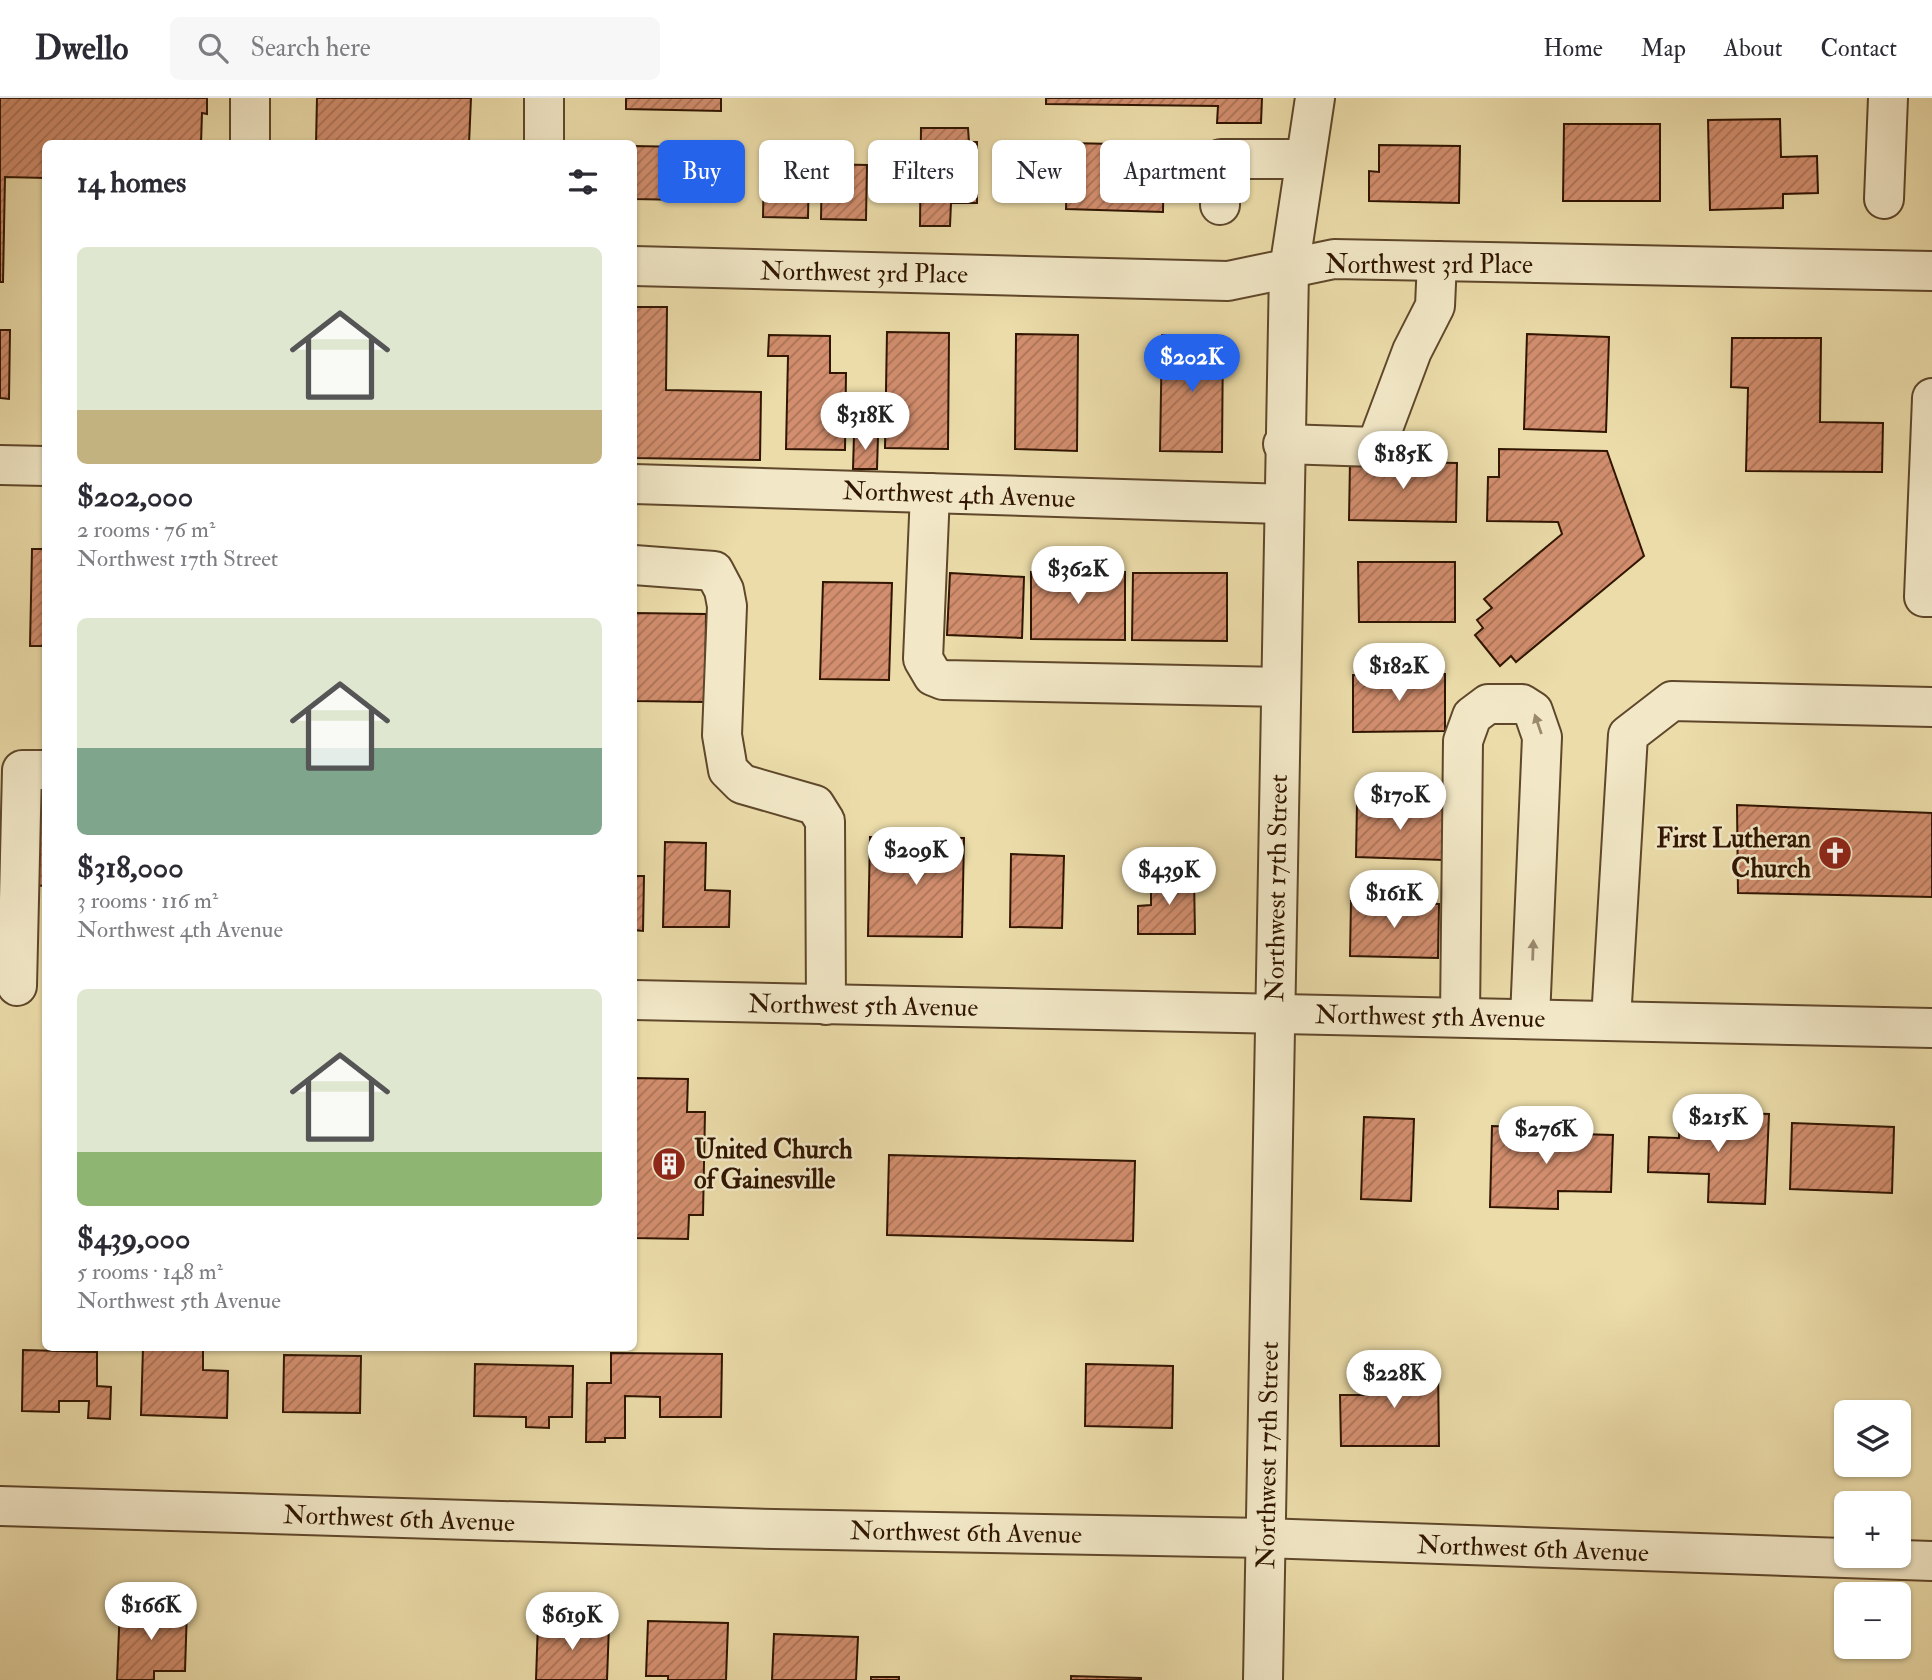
<!DOCTYPE html>
<html lang="en">
<head>
<meta charset="utf-8">
<style>
	body { margin:0; font-family:"IM FELL Double Pica",serif; background:#f7f7f7; color:#2b2b33; height:100vh; display:flex; flex-direction:column; font-size:26px; white-space:nowrap }
	* { box-sizing:border-box; margin:0 }
	p { font-size:23px; color:#7c7c81 }
	.icon { flex:none; width:38px; height:38px; fill:none; stroke:currentColor; stroke-width:2; stroke-linecap:round; stroke-linejoin:round }
	.map { position:relative; flex:1; overflow:hidden }
	.details { position:absolute; left:42px; top:42px; width:595px; height:1211px; display:flex; flex-direction:column; background:#fff; border-radius:10px; box-shadow:0 2px 5px #0004 }
	.details>* { flex:none }
	.guide { position:absolute; left:658px; top:42px; width:665px; height:63px; display:flex; gap:14px }
	.buttons { position:absolute; left:1834px; top:1302px; display:grid; gap:14px }
	.buttons a { display:grid; place-items:center; width:77px; height:77px; border-radius:10px; background:#fff; box-shadow:0 2px 5px #0004; font-size:35px }
	.price { position:absolute; translate:-50% -60px; padding:0 16px; border-radius:24px; background:#fff; color:#222; font-size:23px; line-height:46px; filter:drop-shadow(0 2px 4px #0008) }
	.price::after { content:''; position:absolute; left:50%; top:42px; width:21px; height:16px; margin-left:-10px; background:inherit; clip-path:polygon(0 0,100% 0,50% 100%) }
	.price.selected { background:#2563eb; color:#fff }
	ul { padding:0; list-style:none }
	li { display:grid; align-content:center; gap:14px; height:371px; padding:0 35px }
	li span { display:grid; place-items:center; height:217px; border-radius:10px; color:#555 }
	li>.icon { margin-inline-start:auto }
	span .icon { width:126px; height:126px; fill:#fffc; stroke-width:1 }
	li b { font-size:30px }
	h2 { display:flex; justify-content:space-between; align-items:center; height:84px; padding:0 35px; font-size:30px }
	.tag { padding:0 24px; border-radius:10px; background:#fff; box-shadow:0 2px 5px #0004; font-size:24px; line-height:63px }
	.tag.selected { background:#2563eb; color:#fff }
	header { display:flex; align-items:center; gap:42px; box-sizing:border-box; height:98px; padding:0 35px; background:#fff; border-bottom:2px solid #e1e1e2 }
	header strong { font-size:33px }
	nav { display:flex; gap:38px; margin-inline-start:auto; font-size:24px }
	.search { width:490px; height:63px; background:#f7f7f7; display:flex; align-items:center; gap:18px; box-sizing:border-box; padding:0 24px; border-radius:10px; color:#7c7c81; font-size:26px }
	.map>svg:first-child { display:block }
</style>
</head>
<body>
<header>
<strong>Dwello</strong>
<div class="search"><svg class="icon" aria-label="search" viewBox="0 0 24 24"><circle cx="10" cy="10" r="6"/><path d="M15 15l6 6"/></svg>Search here</div>
<nav><a>Home</a><a>Map</a><a>About</a><a>Contact</a></nav>
</header>
<div class="map">
<svg width="1932" height="1582" viewBox="0 0 1932 1582">
	<defs>
		<pattern id="building-hatch" width="6" height="6" patternUnits="userSpaceOnUse" patternTransform="scale(1.75)"><rect width="6" height="6" fill="#d28e6e"/><path d="M-1 1l2-2M0 6l6-6M5 7l2-2" fill="none" stroke="#ab7358"/></pattern>
	</defs>
	<rect width="100%" height="100%" fill="#ebdca9"/>
	<filter id="stains"><feTurbulence type="fractalNoise" baseFrequency=".00286" numOctaves="4"/><feColorMatrix values="0 0 0 0 .2 0 0 0 0 .09 0 0 0 0 .02 0 0 0 .5 -.17"/></filter>
	<radialGradient id="worn" r=".72"><stop offset=".6" stop-color="#630" stop-opacity="0"/><stop offset="1" stop-color="#630" stop-opacity=".3"/></radialGradient>
	<g fill="url(#building-hatch)" stroke="#301501" stroke-width="2">
		<path d="M0,0H207V16L202,15L201,46H46V80L5,79L3,184H0Z"/>
		<path d="M317,0H471L469,46H316Z"/>
		<path d="M626,0H721V13L626,11Z"/>
		<path d="M1046,0H1262L1261,25H1217L1218,8L1046,6Z"/>
		<path d="M1780,21L1781,59L1817,58L1818,95L1783,96V110L1710,112L1708,22Z"/>
		<path d="M1564,26H1660V103H1563Z"/>
		<path d="M921,30H968L969,44H977V105H951L950,128H920Z"/>
		<path d="M1068,45L1164,47L1163,114L1066,111Z"/>
		<path d="M1379,47L1460,48L1459,105L1369,103V73L1379,74Z"/>
		<path d="M634,48L737,50L736,103L634,101Z"/>
		<path d="M764,65L809,66L808,120L763,119Z"/>
		<path d="M822,66L867,67L866,122L821,121Z"/>
		<path d="M634,209H667L666,292L761,294L760,362L634,360Z"/>
		<path d="M0,232H10L9,301L0,300Z"/>
		<path d="M887,234L949,235L948,351L885,350Z"/>
		<path d="M1016,236L1078,237L1077,353L1015,351Z"/>
		<path d="M1527,236L1609,239L1606,334L1524,331Z"/>
		<path d="M769,237L830,238V275H846L845,352L786,351L788,258H768Z"/>
		<path d="M1162,237L1223,238L1222,354L1160,353Z"/>
		<path d="M1732,240H1821L1820,324L1883,325L1882,374L1746,373L1748,290L1731,289Z"/>
		<path d="M854,337L878,338L877,371H853Z"/>
		<path d="M1499,351L1607,353L1644,458L1516,564L1511,558L1500,568L1475,537L1483,530L1477,522L1492,510L1484,501L1562,436L1558,424L1487,423L1488,379H1499Z"/>
		<path d="M1350,363L1457,365L1456,424L1349,422Z"/>
		<path d="M32,451H46V548H30Z"/>
		<path d="M1358,464H1455V524H1359Z"/>
		<path d="M1031,474H1125V542L1031,541Z"/>
		<path d="M950,475L1024,479L1022,540L947,537Z"/>
		<path d="M1133,475H1227V543L1132,542Z"/>
		<path d="M823,484L892,485L889,582L820,581Z"/>
		<path d="M634,515L706,516L705,604L634,603Z"/>
		<path d="M1445,576V633L1353,634V577Z"/>
		<path d="M31,699H46V788L30,787Z"/>
		<path d="M1357,705L1445,708L1444,762L1356,759Z"/>
		<path d="M1737,707L1932,715V799L1738,795Z"/>
		<path d="M870,739L964,740L962,839L868,838Z"/>
		<path d="M665,744L706,745L705,792L730,793L729,829H663Z"/>
		<path d="M1011,756L1064,758L1062,830L1010,829Z"/>
		<path d="M634,778H644L643,833L634,832Z"/>
		<path d="M1151,778H1194L1195,836H1138V808L1151,807Z"/>
		<path d="M1351,803L1439,806L1438,860L1350,858Z"/>
		<path d="M634,980L688,981L687,1014H705L703,1117H689L688,1141L634,1140Z"/>
		<path d="M1680,1013L1769,1016L1765,1106L1708,1104L1709,1076L1648,1074L1649,1039L1679,1040Z"/>
		<path d="M1364,1019L1414,1021L1411,1103L1361,1101Z"/>
		<path d="M1792,1025L1894,1029L1892,1095L1790,1091Z"/>
		<path d="M1492,1028L1544,1030V1035L1613,1037L1611,1094L1558,1093V1111L1490,1109Z"/>
		<path d="M889,1057L1135,1063L1133,1143L887,1137Z"/>
		<path d="M143,1250H203V1272L228,1273L227,1320L141,1317Z"/>
		<path d="M23,1252L97,1254V1288L111,1289L110,1321L88,1320L89,1303H59V1314L22,1313Z"/>
		<path d="M611,1255L722,1256L721,1319H660V1299L625,1298V1340H605V1344H586L587,1285H611Z"/>
		<path d="M284,1257L361,1258L360,1315L283,1314Z"/>
		<path d="M475,1266L573,1268L572,1319H549V1330L526,1329V1319L474,1318Z"/>
		<path d="M1086,1266L1173,1268L1172,1330L1085,1328Z"/>
		<path d="M1372,1270H1438L1439,1348H1341L1340,1297H1373Z"/>
		<path d="M120,1508L187,1510L185,1573H154V1582H117Z"/>
		<path d="M648,1523L728,1525L726,1582H668V1578H646Z"/>
		<path d="M538,1524L609,1527L607,1582H536Z"/>
		<path d="M774,1536L858,1539L856,1582H772Z"/>
		<path d="M1071,1578L1141,1580V1582H1071Z"/>
		<rect x="871" y="1579" width="28" height="3"/>
	</g>
	<g fill="none" stroke-linecap="round" stroke-linejoin="round">
		<g stroke="#5f472b" stroke-width="42">
			<g id="minor">
				<path d="M250,0V46"/>
				<path d="M544,46V0"/>
				<path d="M1884,101L1888,0"/>
				<path d="M1220,107L1221,61H1305"/>
				<path d="M634,168L1228,183L1334,161L1932,173"/>
				<path d="M1932,300L1924,499H1932"/>
				<path d="M1283,346L1376,349L1412,253L1435,208L1437,163"/>
				<path d="M0,367L46,368"/>
				<path d="M634,386L1284,406"/>
				<path d="M930,395L923,561L933,578L943,582L1280,589"/>
				<path d="M634,467L714,473L724,492L727,508L722,637L728,672L742,686L815,707L825,723L826,907"/>
				<path d="M17,888L22,672H46"/>
				<path d="M634,902L1932,930"/>
				<path d="M1460,919L1463,643L1472,618L1488,606H1522L1533,613L1542,639L1530,920"/>
				<path d="M1611,922L1628,637L1672,603L1932,609"/>
				<path d="M0,1408L774,1431L1266,1440L1932,1463"/>
				<path d="M1263,1582L1289,172L1315,0"/>
			</g>
		</g>
		<use href="#minor" stroke="#f2e8c7" stroke-width="38"/>
	</g>
	<defs><path id="oneway-solid" d="M-6-.8H1V-3.2L6.5 0L1 3.2V.8H-6Z" transform="scale(1.75)"/></defs>
	<g fill="#9b896e">
		<use href="#oneway-solid" transform="translate(1538 626) rotate(-109)"/>
		<use href="#oneway-solid" transform="translate(1533 852) rotate(-88)"/>
	</g>
	<defs>
		<g id="church-disc" transform="scale(1.75)"><circle r="9.5" fill="#8f2418" stroke="#f2e8c7"/><path d="M-1.2-6h2.4v3.5h3.3v2.4h-3.3V6h-2.4V-.1h-3.3v-2.4h3.3Z" fill="#fff"/></g>
		<g id="building-disc" transform="scale(1.75)"><circle r="9.5" fill="#8f2418" stroke="#f2e8c7"/><path d="M-4-6H4V6H1V3H-1V6H-4ZM-2.5-4.3h1.7v1.8h-1.7ZM.8-4.3h1.7v1.8H.8ZM-2.5-1h1.7V.8h-1.7ZM.8-1h1.7V.8H.8Z" fill="#fff"/></g>
	</defs>
	<g fill-rule="evenodd">
		<use href="#church-disc" x="1835" y="755"/>
		<use href="#building-disc" x="669" y="1066"/>
	</g>
	<g text-anchor="middle" stroke-width="5" stroke-linejoin="round" paint-order="stroke">
		<g font-size="26" fill="#301501" stroke="#f2e8c7">
			<text x="1429" y="175">Northwest 3rd Place</text>
			<text transform="translate(864 174) rotate(1)" y="9">Northwest 3rd Place</text>
			<text transform="translate(959 396) rotate(2)" y="9">Northwest 4th Avenue</text>
			<text transform="translate(1276 790) rotate(-89)" y="9">Northwest 17th Street</text>
			<text transform="translate(863 907) rotate(1)" y="9">Northwest 5th Avenue</text>
			<text transform="translate(1430 918) rotate(1)" y="9">Northwest 5th Avenue</text>
			<text transform="translate(1267 1357) rotate(-89)" y="9">Northwest 17th Street</text>
			<text transform="translate(399 1420) rotate(2)" y="9">Northwest 6th Avenue</text>
			<text transform="translate(966 1434) rotate(1)" y="9">Northwest 6th Avenue</text>
			<text transform="translate(1533 1450) rotate(2)" y="9">Northwest 6th Avenue</text>
		</g>
		<g font-size="26" font-weight="bold" fill="#301501" stroke="#f2e8c7" text-anchor="end">
			<text x="1811" y="749">First Lutheran<tspan x="1811" dy="30">Church</tspan></text>
			<text x="694" y="1060" text-anchor="start">United Church<tspan x="694" dy="30">of Gainesville</tspan></text>
		</g>
	</g>
	<rect width="100%" height="100%" filter="url(#stains)"/>
	<rect width="100%" height="100%" fill="url(#worn)"/>
</svg>
<div class="buttons">
<a><svg class="icon" aria-label="layers" viewBox="0 0 24 24"><path d="M12 4l9 5-9 5-9-5zM3 14l9 5 9-5"/></svg></a>
<a>+</a>
<a>−</a>
</div>
<b class="price selected" style="left:1192px;top:296px">$202K</b>
<b class="price" style="left:865px;top:354px">$318K</b>
<b class="price" style="left:1403px;top:393px">$185K</b>
<b class="price" style="left:1078px;top:508px">$362K</b>
<b class="price" style="left:1399px;top:605px">$182K</b>
<b class="price" style="left:1400px;top:734px">$170K</b>
<b class="price" style="left:916px;top:789px">$209K</b>
<b class="price" style="left:1169px;top:809px">$439K</b>
<b class="price" style="left:1394px;top:832px">$161K</b>
<b class="price" style="left:1718px;top:1056px">$215K</b>
<b class="price" style="left:1546px;top:1068px">$276K</b>
<b class="price" style="left:1394px;top:1312px">$228K</b>
<b class="price" style="left:151px;top:1544px">$166K</b>
<b class="price" style="left:572px;top:1554px">$619K</b>
<div class="guide">
<a class="tag selected">Buy</a>
<a class="tag">Rent</a>
<a class="tag">Filters</a>
<a class="tag">New</a>
<a class="tag">Apartment</a>
</div>
<section class="details">
<h2>14 homes<svg class="icon" aria-label="filters" viewBox="0 0 24 24"><path d="M4 7h16M4 17h16"/><circle cx="9" cy="7" r="2"/><circle cx="15" cy="17" r="2"/></svg></h2>
<ul>
<li><span style="background:linear-gradient(#dfe7d0 75%,#c2b280 0)"><svg class="icon" aria-label="home" viewBox="0 0 24 24"><path d="M3 11l9-7 9 7M6 9v11h12V9"/></svg></span><div><b>$202,000</b><p>2 rooms · 76 m²</p><p>Northwest 17th Street</p></div></li>
<li><span style="background:linear-gradient(#dfe7d0 60%,#7fa58c 0)"><svg class="icon" aria-label="home" viewBox="0 0 24 24"><path d="M3 11l9-7 9 7M6 9v11h12V9"/></svg></span><div><b>$318,000</b><p>3 rooms · 116 m²</p><p>Northwest 4th Avenue</p></div></li>
<li><span style="background:linear-gradient(#dfe7d0 75%,#8fb573 0)"><svg class="icon" aria-label="home" viewBox="0 0 24 24"><path d="M3 11l9-7 9 7M6 9v11h12V9"/></svg></span><div><b>$439,000</b><p>5 rooms · 148 m²</p><p>Northwest 5th Avenue</p></div></li>
</ul>
</section>
</div>
</body>
</html>
